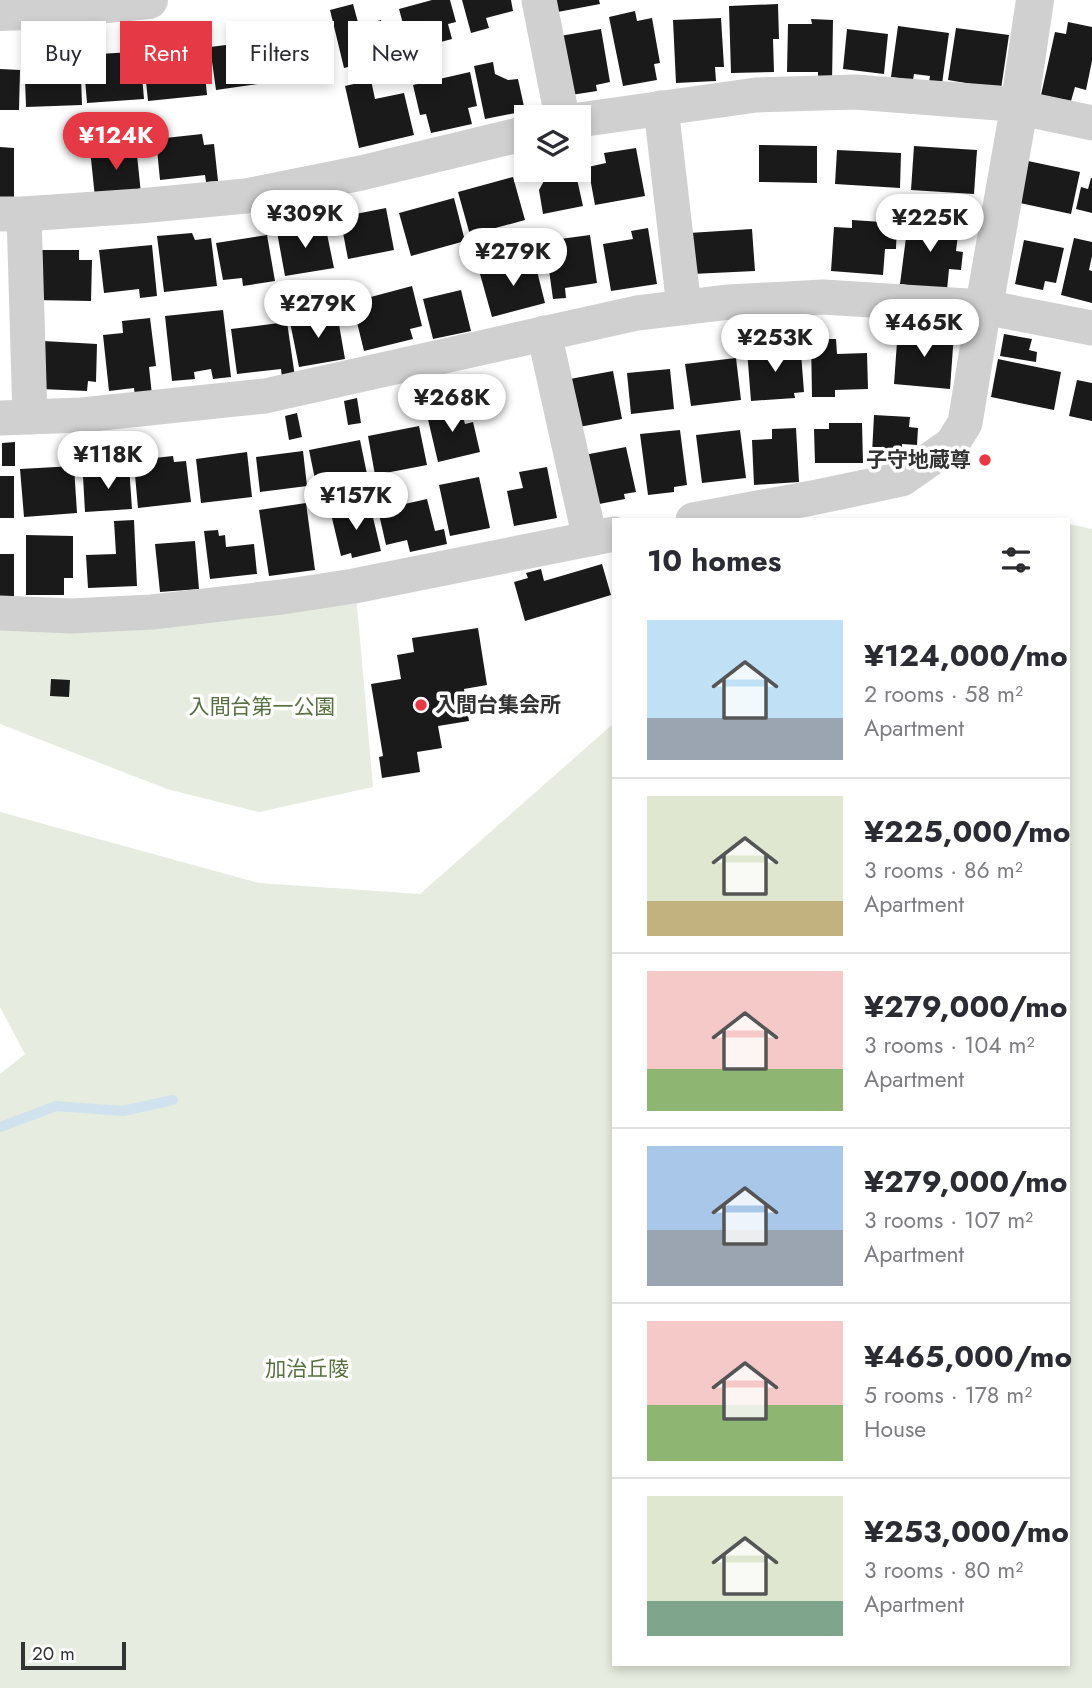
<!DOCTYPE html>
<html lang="en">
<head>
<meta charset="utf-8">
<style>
	body { margin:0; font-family:Jost,"Noto Sans JP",sans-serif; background:#f7f7f7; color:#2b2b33; height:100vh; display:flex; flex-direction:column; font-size:26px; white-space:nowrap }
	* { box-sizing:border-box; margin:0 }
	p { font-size:23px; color:#7c7c81 }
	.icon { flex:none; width:38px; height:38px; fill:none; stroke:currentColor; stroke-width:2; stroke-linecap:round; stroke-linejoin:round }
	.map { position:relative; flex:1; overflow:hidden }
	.panel { position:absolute; left:612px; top:518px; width:458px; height:1148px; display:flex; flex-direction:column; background:#fff; border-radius:0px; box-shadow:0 4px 10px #0003 }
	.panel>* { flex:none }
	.banner { position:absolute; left:21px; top:21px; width:486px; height:63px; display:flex; gap:14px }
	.buttons { position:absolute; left:514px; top:105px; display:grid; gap:14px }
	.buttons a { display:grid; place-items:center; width:77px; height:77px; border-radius:0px; background:#fff; box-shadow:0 4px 10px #0003; font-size:35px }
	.scale { position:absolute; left:21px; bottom:18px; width:105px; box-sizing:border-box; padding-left:7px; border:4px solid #333; border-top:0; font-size:19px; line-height:24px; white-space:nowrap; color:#333; -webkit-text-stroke:5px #fff; paint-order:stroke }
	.price { position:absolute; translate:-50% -60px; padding:0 16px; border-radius:24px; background:#fff; color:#222; font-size:23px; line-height:46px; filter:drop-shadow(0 2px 4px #0008) }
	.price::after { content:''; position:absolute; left:50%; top:42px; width:21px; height:16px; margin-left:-10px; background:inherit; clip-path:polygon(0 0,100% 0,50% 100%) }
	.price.current { background:#e63946; color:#fff }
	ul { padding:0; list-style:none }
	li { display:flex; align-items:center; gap:21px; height:175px; padding:0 35px }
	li+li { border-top:2px solid #e1e1e2 }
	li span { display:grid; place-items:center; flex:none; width:196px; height:140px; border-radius:0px; color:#555 }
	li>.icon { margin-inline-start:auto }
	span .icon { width:84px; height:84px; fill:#fffc; stroke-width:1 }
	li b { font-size:30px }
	h2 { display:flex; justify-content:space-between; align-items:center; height:84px; padding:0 35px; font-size:30px }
	.tag { padding:0 24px; border-radius:0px; background:#fff; box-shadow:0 4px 10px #0003; font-size:24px; line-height:63px }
	.tag.current { background:#e63946; color:#fff }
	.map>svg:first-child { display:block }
</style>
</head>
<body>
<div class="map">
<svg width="1092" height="1688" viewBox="0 0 1092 1688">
	<rect width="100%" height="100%" fill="#fff"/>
	<g fill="#e6ecdf">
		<path d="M1069,524L1092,529V1688H0V1074L25,1054L0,1007V812L259,883L420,894L614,723V1664H1069Z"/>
		<path d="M356,594L373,787L259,812L167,789L0,724V629Z"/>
	</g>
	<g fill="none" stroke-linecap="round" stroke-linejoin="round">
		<path stroke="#cfe2ee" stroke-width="10" d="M0,1127L56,1106L123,1111L173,1100"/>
	</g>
	<g fill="#1a1a1a">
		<path d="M432,0H450L456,22L448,24L452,39L410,50L399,9Z"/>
		<path d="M462,0H511L513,11L486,18L489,28L471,33Z"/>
		<path d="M544,0H599L600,4L547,14Z"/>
		<path d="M353,4L359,26L381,20L383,29L390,27L397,55L344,68L330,10Z"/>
		<path d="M778,4L779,39H773L774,72L731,73L729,6Z"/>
		<path d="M635,11L637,21L652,18L660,63L654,64L657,80L623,86L609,17Z"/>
		<path d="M721,18L724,67H715L716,81L676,83L673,20Z"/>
		<path d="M811,19L833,20L832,83H818V72H787L788,24H812Z"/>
		<path d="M1068,22L1092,27V61L1086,90L1075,87L1071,101L1041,95L1055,32L1066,34Z"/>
		<path d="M898,26L949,33L942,84L929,82L930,76L914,74L913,80L891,77Z"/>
		<path d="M956,28L1009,35L1001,89L948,80Z"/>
		<path d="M601,29L610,82L596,85L597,91L571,95L560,36Z"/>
		<path d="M847,29L888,34L884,74L843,69Z"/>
		<path d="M315,32L321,71L280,77L274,39Z"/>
		<path d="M265,40L271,82L216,90L210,47Z"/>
		<path d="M192,47L193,56L203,55L207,95L148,101L143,52Z"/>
		<path d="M80,49L82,105L26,107L24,51Z"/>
		<path d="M132,52L133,64H141L144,99L87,103L83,55Z"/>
		<path d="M493,62L495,74L508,80L518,79L525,111L485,119L474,66Z"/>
		<path d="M0,69L20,70L19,110H0Z"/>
		<path d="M470,72L477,106L468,108L472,124L431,133L426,114L420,115L413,85Z"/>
		<path d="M371,80L375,99L404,93L414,135L359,148L345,86Z"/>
		<path d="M202,134L204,145L214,144L218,181L206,182L205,175L160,180L156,139Z"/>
		<path d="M136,145L141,194L95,198L90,149Z"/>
		<path d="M759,145L817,146V183L759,182Z"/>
		<path d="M914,146L977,150L974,194L911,190Z"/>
		<path d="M0,147L14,148V197H0Z"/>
		<path d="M636,148L645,196L595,205L588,167L606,163L604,153Z"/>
		<path d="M837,150L901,153L900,188L835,184Z"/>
		<path d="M1028,161L1080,172L1071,214L1020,203Z"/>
		<path d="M550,170H575L583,206L543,214L539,190Z"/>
		<path d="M513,177L525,220L470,235L458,192Z"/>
		<path d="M1091,178H1092V213L1076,209L1081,187L1088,189Z"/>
		<path d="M454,198L465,241L411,256L399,213Z"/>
		<path d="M386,208L394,250L348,259L340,217Z"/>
		<path d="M926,215L941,217V224L959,226L956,251L963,252L961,270L949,269L947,290L900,284L908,222L925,224Z"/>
		<path d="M852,220L897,223L896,249H885L883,275L831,271L834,227L852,228Z"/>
		<path d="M320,224L322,235L327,234L334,268L285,276L277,232Z"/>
		<path d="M648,228L657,284L611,291L603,244L633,239L631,231Z"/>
		<path d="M752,229L755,271L692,274L689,233Z"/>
		<path d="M192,233L195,240L211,238L217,286L164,292L157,236Z"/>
		<path d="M267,235L275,281L243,286L242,278L223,280L216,243Z"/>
		<path d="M590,235L597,283L565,288L566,298L553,299L545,241Z"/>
		<path d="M1074,238L1092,242V256L1089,270L1092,271V303L1061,295Z"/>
		<path d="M1024,240L1064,248L1056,283L1045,281L1043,290L1015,284Z"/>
		<path d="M152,245L157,296L140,298L139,289L104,293L99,250Z"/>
		<path d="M34,250H79V260H92L91,301L33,300Z"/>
		<path d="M534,259L545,303L492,317L480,274Z"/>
		<path d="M412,286L422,326L410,329L413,339L364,351L352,302Z"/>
		<path d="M461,290L471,331L433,339L423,299Z"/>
		<path d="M223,310L231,377L213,379L211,369L194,372L195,379L172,381L165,316Z"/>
		<path d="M337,313L345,359L299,367L290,322Z"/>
		<path d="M150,318L156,366L149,367L152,395L135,397L134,388L109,391L103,335L123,333L122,321Z"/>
		<path d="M287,322L295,377L282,378L281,369L237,374L231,329Z"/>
		<path d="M898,328L954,333L950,389L894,384Z"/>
		<path d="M1004,334L1032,339L1029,350L1037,352L1036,362L1000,356Z"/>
		<path d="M811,339H836L837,354L867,353L868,389L835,390V397H812Z"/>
		<path d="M43,341L97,344L96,382L88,381L87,391L41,389Z"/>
		<path d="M781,348L782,354L801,353L804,392L794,393L795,398L751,401L747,350Z"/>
		<path d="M736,358L741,400L691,406L685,364Z"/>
		<path d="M998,359L1061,372L1054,410L991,397Z"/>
		<path d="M670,369L674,409L631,414L627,373Z"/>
		<path d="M613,371L622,419L579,427L570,379Z"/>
		<path d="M1077,380L1092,383V421L1069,416Z"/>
		<path d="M357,398L361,423L348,425L344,401Z"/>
		<path d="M450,405L451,412L461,410L465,424L473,422L480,452L438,462L426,411Z"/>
		<path d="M297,413L302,437L289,440L285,416Z"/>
		<path d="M874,415L910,417L909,427L918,428L917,445L902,444V456L872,454Z"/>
		<path d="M829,423H862L863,463H815L814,429H829Z"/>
		<path d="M419,426L427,465L375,475L368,436Z"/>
		<path d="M796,428L799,482L754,485L752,440L772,439V429Z"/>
		<path d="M680,430L687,485L674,487V492L648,495L640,434Z"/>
		<path d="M740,430L746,478L702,483L696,435Z"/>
		<path d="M360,440L368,479L317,489L309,450Z"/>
		<path d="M15,442V466H2V443Z"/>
		<path d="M626,447L636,492L624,494L625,499L594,505L584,455Z"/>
		<path d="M303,451L307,486L260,492L256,457Z"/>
		<path d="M247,452L252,497L201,503L196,459Z"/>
		<path d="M173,456L174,462L186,461L191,502L138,508L135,475L147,474L145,459Z"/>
		<path d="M74,466L77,513L24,517L20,469Z"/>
		<path d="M129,466L132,509L85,512L83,476L110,474V468Z"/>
		<path d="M547,467L557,518L514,526L507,491L523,488L519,472Z"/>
		<rect x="0" y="476" width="14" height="42"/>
		<path d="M479,477L490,528L450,536L439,485Z"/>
		<path d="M427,499L435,531L444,529L447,544L410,552L407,540L386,545L378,510Z"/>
		<path d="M306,503L315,570L269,576L259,510Z"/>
		<path d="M370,505L381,551L352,558L351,553L341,556L331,514Z"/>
		<path d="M134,520L137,586L88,588L86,555L116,554L114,521Z"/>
		<path d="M218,530L219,536L225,535L226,547L254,544L257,574L210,579L204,531Z"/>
		<path d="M26,535L73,536V578H64V595H26Z"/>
		<path d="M195,541L199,589L160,592L155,544Z"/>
		<rect x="0" y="554" width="14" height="50"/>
		<path d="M602,564L611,595L525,621L514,582L528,578L526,573L541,569L544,581Z"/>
		<path d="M478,628L487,685L464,689L469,721L438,726L442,748L417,752L420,772L382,778L379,757L383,756L371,684L401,679L397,655L414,652L412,638Z"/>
		<path d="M51,679L70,680L69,697L50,696Z"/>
	</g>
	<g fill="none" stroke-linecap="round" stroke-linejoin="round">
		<g stroke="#d0d0d0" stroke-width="35">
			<path d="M539,0L562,117"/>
			<path d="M661,108L684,307"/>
			<path d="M579,120L756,95L855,92L998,103L1092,123"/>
			<path d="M0,214H24L139,206L246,196L361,173L527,133"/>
			<path d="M24,214L30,417"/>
			<path d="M544,333L590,539"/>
			<path d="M0,418L82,415L265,396L637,313L729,302L823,297L984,307L1092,328"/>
			<path d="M693,520L812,498L902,479L952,444L965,423L984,307"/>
			<path d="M0,613L71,616L152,612L282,597L354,586L614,534"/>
		</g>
		<g stroke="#d0d0d0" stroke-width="38">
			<path d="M0,12L31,11L149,0"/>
			<path d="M984,307L1019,108L1035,0"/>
		</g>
	</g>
	<g fill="#e63946" stroke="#fff" stroke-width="2.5">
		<circle cx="985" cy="460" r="7"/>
		<circle cx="421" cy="705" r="7"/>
	</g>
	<g text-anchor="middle" stroke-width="7" stroke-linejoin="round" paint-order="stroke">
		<g font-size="21" font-weight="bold" fill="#333" stroke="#fff" text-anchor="end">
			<text x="971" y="467">子守地蔵尊</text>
			<text x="435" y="712" text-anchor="start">入間台集会所</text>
		</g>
		<g font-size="21" fill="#56703f" stroke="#fff">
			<text x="262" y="714">入間台第一公園</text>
			<text x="307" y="1376">加治丘陵</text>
		</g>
	</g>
</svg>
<div class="buttons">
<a><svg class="icon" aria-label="layers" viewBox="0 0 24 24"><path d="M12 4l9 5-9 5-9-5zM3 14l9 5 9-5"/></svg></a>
</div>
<div class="scale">20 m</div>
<b class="price current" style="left:116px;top:172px">¥124K</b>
<b class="price" style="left:305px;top:250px">¥309K</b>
<b class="price" style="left:930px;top:254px">¥225K</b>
<b class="price" style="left:513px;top:288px">¥279K</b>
<b class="price" style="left:318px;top:340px">¥279K</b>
<b class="price" style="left:924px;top:359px">¥465K</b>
<b class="price" style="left:775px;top:374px">¥253K</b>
<b class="price" style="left:452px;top:434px">¥268K</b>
<b class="price" style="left:108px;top:491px">¥118K</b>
<b class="price" style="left:356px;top:532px">¥157K</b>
<div class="banner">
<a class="tag">Buy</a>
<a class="tag current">Rent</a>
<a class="tag">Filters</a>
<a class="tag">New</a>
</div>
<section class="panel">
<h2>10 homes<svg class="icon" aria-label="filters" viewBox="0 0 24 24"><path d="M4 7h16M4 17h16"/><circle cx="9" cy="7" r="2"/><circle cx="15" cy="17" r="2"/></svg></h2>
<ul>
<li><span style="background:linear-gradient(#bfe0f5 70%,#9aa5b1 0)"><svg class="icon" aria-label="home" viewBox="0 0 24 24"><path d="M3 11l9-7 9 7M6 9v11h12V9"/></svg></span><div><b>¥124,000/mo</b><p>2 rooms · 58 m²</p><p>Apartment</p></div></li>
<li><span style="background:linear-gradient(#dfe7d0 75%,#c2b280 0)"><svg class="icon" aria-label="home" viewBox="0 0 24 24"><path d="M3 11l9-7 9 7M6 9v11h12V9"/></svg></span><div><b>¥225,000/mo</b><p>3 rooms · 86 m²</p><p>Apartment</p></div></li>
<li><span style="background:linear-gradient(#f6c9c9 70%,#8fb573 0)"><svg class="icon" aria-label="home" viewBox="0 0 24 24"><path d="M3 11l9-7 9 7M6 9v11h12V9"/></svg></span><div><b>¥279,000/mo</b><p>3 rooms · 104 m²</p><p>Apartment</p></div></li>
<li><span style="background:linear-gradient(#a9c7e8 60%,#9aa5b1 0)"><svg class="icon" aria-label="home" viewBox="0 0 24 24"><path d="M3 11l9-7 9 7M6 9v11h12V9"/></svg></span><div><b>¥279,000/mo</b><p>3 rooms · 107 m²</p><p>Apartment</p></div></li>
<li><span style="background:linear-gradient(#f6c9c9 60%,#8fb573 0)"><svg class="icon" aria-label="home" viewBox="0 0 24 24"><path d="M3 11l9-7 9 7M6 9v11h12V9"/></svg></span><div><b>¥465,000/mo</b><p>5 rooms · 178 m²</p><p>House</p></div></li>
<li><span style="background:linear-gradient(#dfe7d0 75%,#7fa58c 0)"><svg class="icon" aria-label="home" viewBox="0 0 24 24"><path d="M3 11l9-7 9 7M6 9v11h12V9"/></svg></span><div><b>¥253,000/mo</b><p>3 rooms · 80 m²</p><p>Apartment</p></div></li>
</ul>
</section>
</div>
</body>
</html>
